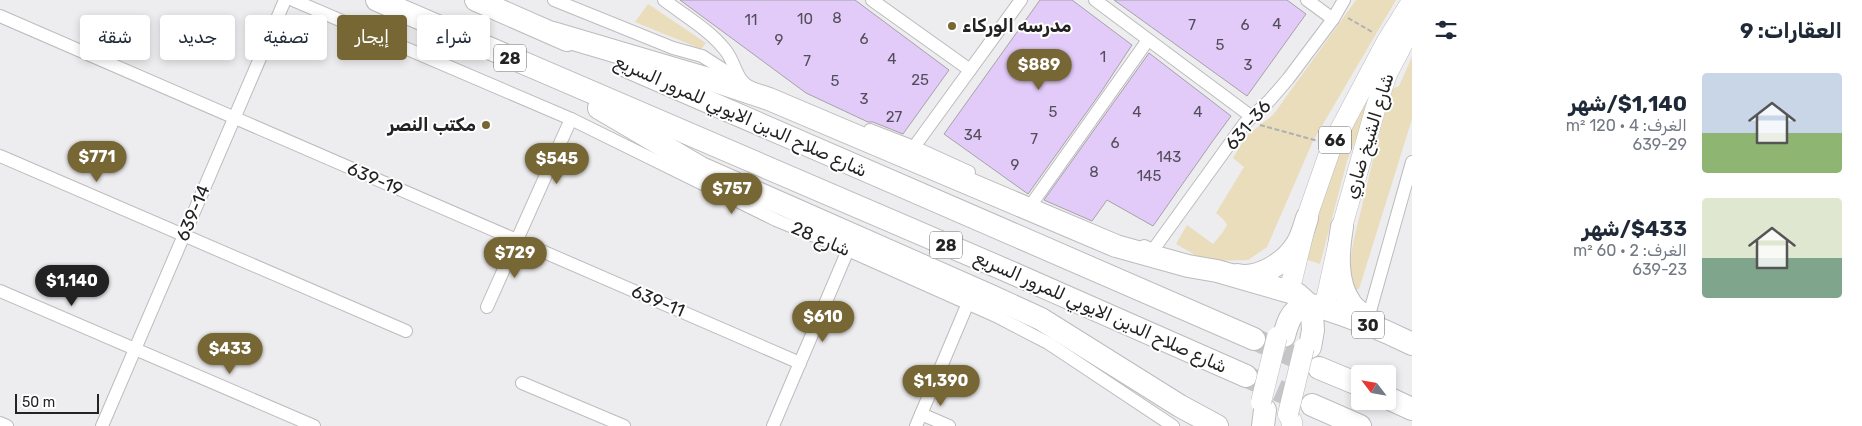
<!DOCTYPE html>
<html lang="ar">
<head>
<meta charset="utf-8">
<style>
	body { margin:0; font-family:Rubik,Cairo,sans-serif; background:#f6f6f7; color:#1f2937; direction:rtl; height:100vh; display:flex; flex-direction:column; font-size:19px; white-space:nowrap }
	* { box-sizing:border-box; margin:0 }
	p { font-size:16px; color:#747a83 }
	.icon { flex:none; width:28px; height:28px; fill:none; stroke:currentColor; stroke-width:2; stroke-linecap:round; stroke-linejoin:round }
	.map { position:relative; flex:1; overflow:hidden; direction:ltr }
	.panel { display:flex; flex-direction:column; background:#fff; width:450px }
	.panel>* { flex:none }
	.banner { position:absolute; left:15px; top:15px; width:475px; height:45px; direction:rtl; display:flex; gap:10px }
	.needle { width:32px; rotate:301deg }
	.fabs { position:absolute; left:1351px; top:365px; display:grid; gap:10px }
	.fabs a { display:grid; place-items:center; width:45px; height:45px; border-radius:5px; background:#fff; box-shadow:0 2px 8px #0003; font-size:25px }
	.scale { position:absolute; left:15px; bottom:12px; width:84px; box-sizing:border-box; padding-left:5px; border:2px solid #232324; border-top:0; font-size:14px; line-height:18px; white-space:nowrap; color:#232324; -webkit-text-stroke:4px #fff; paint-order:stroke }
	.price { position:absolute; translate:-50% -42px; padding:0 11px; border-radius:18px; background:#776735; color:#fff; font-size:16px; line-height:32px; filter:drop-shadow(0 1px 2px #0008) }
	.price::after { content:''; position:absolute; left:50%; top:30px; width:15px; height:11px; margin-left:-8px; background:inherit; clip-path:polygon(0 0,100% 0,50% 100%) }
	.price.on { background:#222; color:#fff }
	ul { padding:0; list-style:none }
	li { display:flex; align-items:center; gap:15px; height:125px; padding:0 20px }
	li span { display:grid; place-items:center; flex:none; width:140px; height:100px; border-radius:5px; color:#555 }
	li>.icon { margin-inline-start:auto }
	span .icon { width:60px; height:60px; fill:#fffc; stroke-width:1 }
	li b { font-size:21px }
	h2 { display:flex; justify-content:space-between; align-items:center; height:60px; padding:0 20px; font-size:21px }
	.pill { padding:0 18px; border-radius:5px; background:#fff; box-shadow:0 2px 8px #0003; font-size:18px; line-height:45px }
	.pill.on { background:#776735; color:#fff }
	main { display:flex; flex:1; min-height:0 }
	.map>svg:first-child { display:block }
</style>
</head>
<body>
<main>
<section class="panel">
<h2>العقارات: 9<svg class="icon" aria-label="filters" viewBox="0 0 24 24"><path d="M4 7h16M4 17h16"/><circle cx="9" cy="7" r="2"/><circle cx="15" cy="17" r="2"/></svg></h2>
<ul>
<li><span style="background:linear-gradient(#c9d6e8 60%,#8fb573 0)"><svg class="icon" aria-label="home" viewBox="0 0 24 24"><path d="M3 11l9-7 9 7M6 9v11h12V9"/></svg></span><div><b>$1,140/شهر</b><p>الغرف: 4 · 120 m²</p><p>639-29</p></div></li>
<li><span style="background:linear-gradient(#dfe7d0 60%,#7fa58c 0)"><svg class="icon" aria-label="home" viewBox="0 0 24 24"><path d="M3 11l9-7 9 7M6 9v11h12V9"/></svg></span><div><b>$433/شهر</b><p>الغرف: 2 · 60 m²</p><p>639-23</p></div></li>
</ul>
</section>
<div class="map">
<svg width="1412" height="426" viewBox="0 0 1412 426">
	<rect width="100%" height="100%" fill="#edecef"/>
	<g fill="#e9ddbc">
		<path d="M1356,0H1396L1313,141L1267,247L1248,260L1215,261L1195,255L1176,244L1187,225L1213,244L1223,232L1227,225L1224,220L1216,213L1244,167L1233,158L1246,136L1273,115Z"/>
		<path d="M648,4L706,43L701,49L635,22Z"/>
		<path d="M1412,57V119L1359,289L1354,290C1345,262 1356,233 1362,206C1371,167 1381,128 1391,89L1399,86Z"/>
		<path d="M1374,82L1378,84L1347,161L1320,264L1302,258L1324,185Z"/>
	</g>
	<g fill="#e2cbf9" stroke="#a4a3a5">
		<path d="M680,0H855L949,70L903,134L873,122H868L806,93Z"/>
		<path d="M1040,0H1072L1132,45L1101,92L1028,194L944,134Z"/>
		<path d="M1114,0H1287L1306,14L1247,96Z"/>
		<path d="M1149,53L1231,116L1212,142L1153,226L1107,200L1092,221L1044,200Z"/>
	</g>
	<g fill="none" stroke-linecap="round" stroke-linejoin="round">
		<g stroke="#c5c4c6" stroke-width="22" stroke-dasharray="22 11" stroke-linecap="butt">
			<path d="M1254,339L1318,367"/>
			<path d="M1247,377L1311,405"/>
		</g>
		<g stroke="#bcbbbe" stroke-width="14">
			<g id="minor">
				<path d="M293,0L571,119L776,220L848,250L996,316L1048,343L1173,426"/>
				<path d="M554,0L673,48L702,56L741,81"/>
				<path d="M664,0C685,16 710,30 726,51C736,64 736,82 752,88"/>
				<path d="M872,0L970,70"/>
				<path d="M1095,0L1252,117"/>
				<path d="M1307,0L1333,19"/>
				<path d="M0,16L800,363"/>
				<path d="M870,130L914,147L969,172"/>
				<path d="M914,147L1021,0"/>
				<path d="M0,156L406,331"/>
				<path d="M1033,202L1148,40"/>
				<path d="M1144,246L1153,250L1244,124L1269,101L1288,79L1333,19L1344,0"/>
				<path d="M0,291L314,426"/>
				<path d="M487,307L571,119"/>
				<path d="M1367,322L1412,162"/>
				<path d="M522,383L624,426"/>
				<path d="M921,414L949,426"/>
				<path d="M0,423L7,426"/>
				<path d="M102,426L285,0"/>
				<path d="M773,426L848,250"/>
				<path d="M916,426L968,303"/>
			</g>
		</g>
		<g stroke="#bcbbbe" stroke-width="21">
			<g id="primary">
				<path d="M1289,292L1309,211L1332,145L1387,41L1412,1"/>
				<path d="M1324,309L1342,227L1375,110L1387,74L1412,26"/>
			</g>
		</g>
		<g stroke="#bcbbbe" stroke-width="21">
			<path id="trunk" d="M1288,414L1292,422V426"/>
		</g>
		<g stroke="#bcbbbe" stroke-width="24">
			<g id="motorway">
				<path d="M377,0L1003,269L1246,376"/>
				<path d="M476,0L567,40"/>
				<path d="M553,33L712,80L769,99L1116,246L1188,266L1217,271L1297,294L1308,304L1312,314L1313,330L1310,347"/>
				<path d="M628,67L1254,339"/>
				<path d="M599,108L701,168L991,296L1041,319L1180,406L1217,426"/>
				<path d="M1342,227C1338,251 1335,282 1351,304C1356,311 1365,316 1372,321"/>
				<path d="M1237,275C1259,280 1286,262 1297,244C1302,236 1304,227 1307,218"/>
				<path d="M1284,336C1287,325 1290,312 1302,307C1306,306 1313,305 1317,306C1349,316 1382,329 1412,344"/>
				<path d="M1319,368L1360,385"/>
				<path d="M1388,398L1412,409"/>
				<path d="M1312,405L1360,426"/>
				<path d="M1263,426L1265,410"/>
			</g>
		</g>
		<g stroke="#b0b0b2" stroke-width="2" stroke-dasharray="5 2.5" stroke-linecap="butt">
			<path d="M1348,18L1374,33"/>
			<path d="M1260,125L1318,141"/>
		</g>
		<use href="#minor" stroke="#fff" stroke-width="12"/>
		<use href="#primary" stroke="#fff" stroke-width="20"/>
		<use href="#trunk" stroke="#fff" stroke-width="20"/>
		<use href="#motorway" stroke="#fff" stroke-width="22"/>
		<g stroke="#bcbbbe" stroke-width="21" stroke-linecap="butt">
			<g id="trunk-bridge">
				<path d="M1261,402L1277,337"/>
				<path d="M1288,414L1304,348"/>
			</g>
		</g>
		<use href="#trunk-bridge" stroke="#fff" stroke-width="20"/>
	</g>
	<g fill="#776735" stroke="#fff" stroke-width="2">
		<circle cx="952" cy="26" r="5"/>
		<circle cx="486" cy="125" r="5"/>
	</g>
	<g text-anchor="middle" stroke-width="4" stroke-linejoin="round" paint-order="stroke">
		<g font-size="15" fill="#534d59">
			<text x="837" y="23">8</text>
			<text x="805" y="24">10</text>
			<text x="751" y="25">11</text>
			<text x="1277" y="29">4</text>
			<text x="1192" y="30">7</text>
			<text x="1245" y="30">6</text>
			<text x="864" y="44">6</text>
			<text x="779" y="45">9</text>
			<text x="1220" y="50">5</text>
			<text x="1103" y="62">1</text>
			<text x="892" y="64">4</text>
			<text x="807" y="66">7</text>
			<text x="1248" y="70">3</text>
			<text x="920" y="85">25</text>
			<text x="835" y="86">5</text>
			<text x="864" y="104">3</text>
			<text x="1053" y="117">5</text>
			<text x="1137" y="117">4</text>
			<text x="1198" y="117">4</text>
			<text x="894" y="122">27</text>
			<text x="973" y="140">34</text>
			<text x="1034" y="144">7</text>
			<text x="1115" y="148">6</text>
			<text x="1169" y="162">143</text>
			<text x="1015" y="170">9</text>
			<text x="1094" y="177">8</text>
			<text x="1149" y="181">145</text>
		</g>
		<g fill="#fff" stroke="#656566" stroke-width="1">
			<rect x="494" y="44.5" width="32" height="27" rx="4"/>
			<rect x="1319" y="126.5" width="32" height="27" rx="4"/>
			<rect x="930" y="231.5" width="32" height="27" rx="4"/>
			<rect x="1352" y="311.5" width="32" height="27" rx="4"/>
		</g>
		<g font-size="16" font-weight="bold" fill="#232324">
			<text x="510" y="64">28</text>
			<text x="1335" y="146">66</text>
			<text x="946" y="251">28</text>
			<text x="1368" y="331">30</text>
		</g>
		<g font-size="18" font-weight="bold" fill="#232324" stroke="#fff" text-anchor="start">
			<text x="962" y="32">مدرسه الوركاء</text>
			<text x="476" y="131" text-anchor="end">مكتب النصر</text>
		</g>
		<g font-size="18" fill="#232324" stroke="#fff">
			<text transform="translate(741 116) rotate(24)" y="6">شارع صلاح الدين الايوبي للمرور السريع</text>
			<text transform="translate(1248 125) rotate(-49)" y="6">631-36</text>
			<text transform="translate(1369 136) rotate(-73)" y="6">شارع الشيخ ضاري</text>
			<text transform="translate(375 179) rotate(23)" y="6">639-19</text>
			<text transform="translate(193 213) rotate(-67)" y="6">639-14</text>
			<text transform="translate(821 239) rotate(23)" y="6">شارع 28</text>
			<text transform="translate(658 301) rotate(23)" y="6">639-11</text>
			<text transform="translate(1101 312) rotate(24)" y="6">شارع صلاح الدين الايوبي للمرور السريع</text>
		</g>
	</g>
</svg>
<div class="fabs">
<a><svg class="needle" viewBox="-14 -14 28 28"><path d="M0-13l5 13h-10z" fill="#e53935"/><path d="M0 13l5-13h-10z" fill="#747a83"/></svg></a>
</div>
<div class="scale">50 m</div>
<b class="price" style="left:1039px;top:91px">$889</b>
<b class="price" style="left:97px;top:183px">$771</b>
<b class="price" style="left:557px;top:185px">$545</b>
<b class="price" style="left:732px;top:215px">$757</b>
<b class="price" style="left:515px;top:279px">$729</b>
<b class="price on" style="left:72px;top:307px">$1,140</b>
<b class="price" style="left:823px;top:343px">$610</b>
<b class="price" style="left:230px;top:375px">$433</b>
<b class="price" style="left:941px;top:407px">$1,390</b>
<div class="banner">
<a class="pill">شراء</a>
<a class="pill on">إيجار</a>
<a class="pill">تصفية</a>
<a class="pill">جديد</a>
<a class="pill">شقة</a>
</div>
</div>
</main>
</body>
</html>
